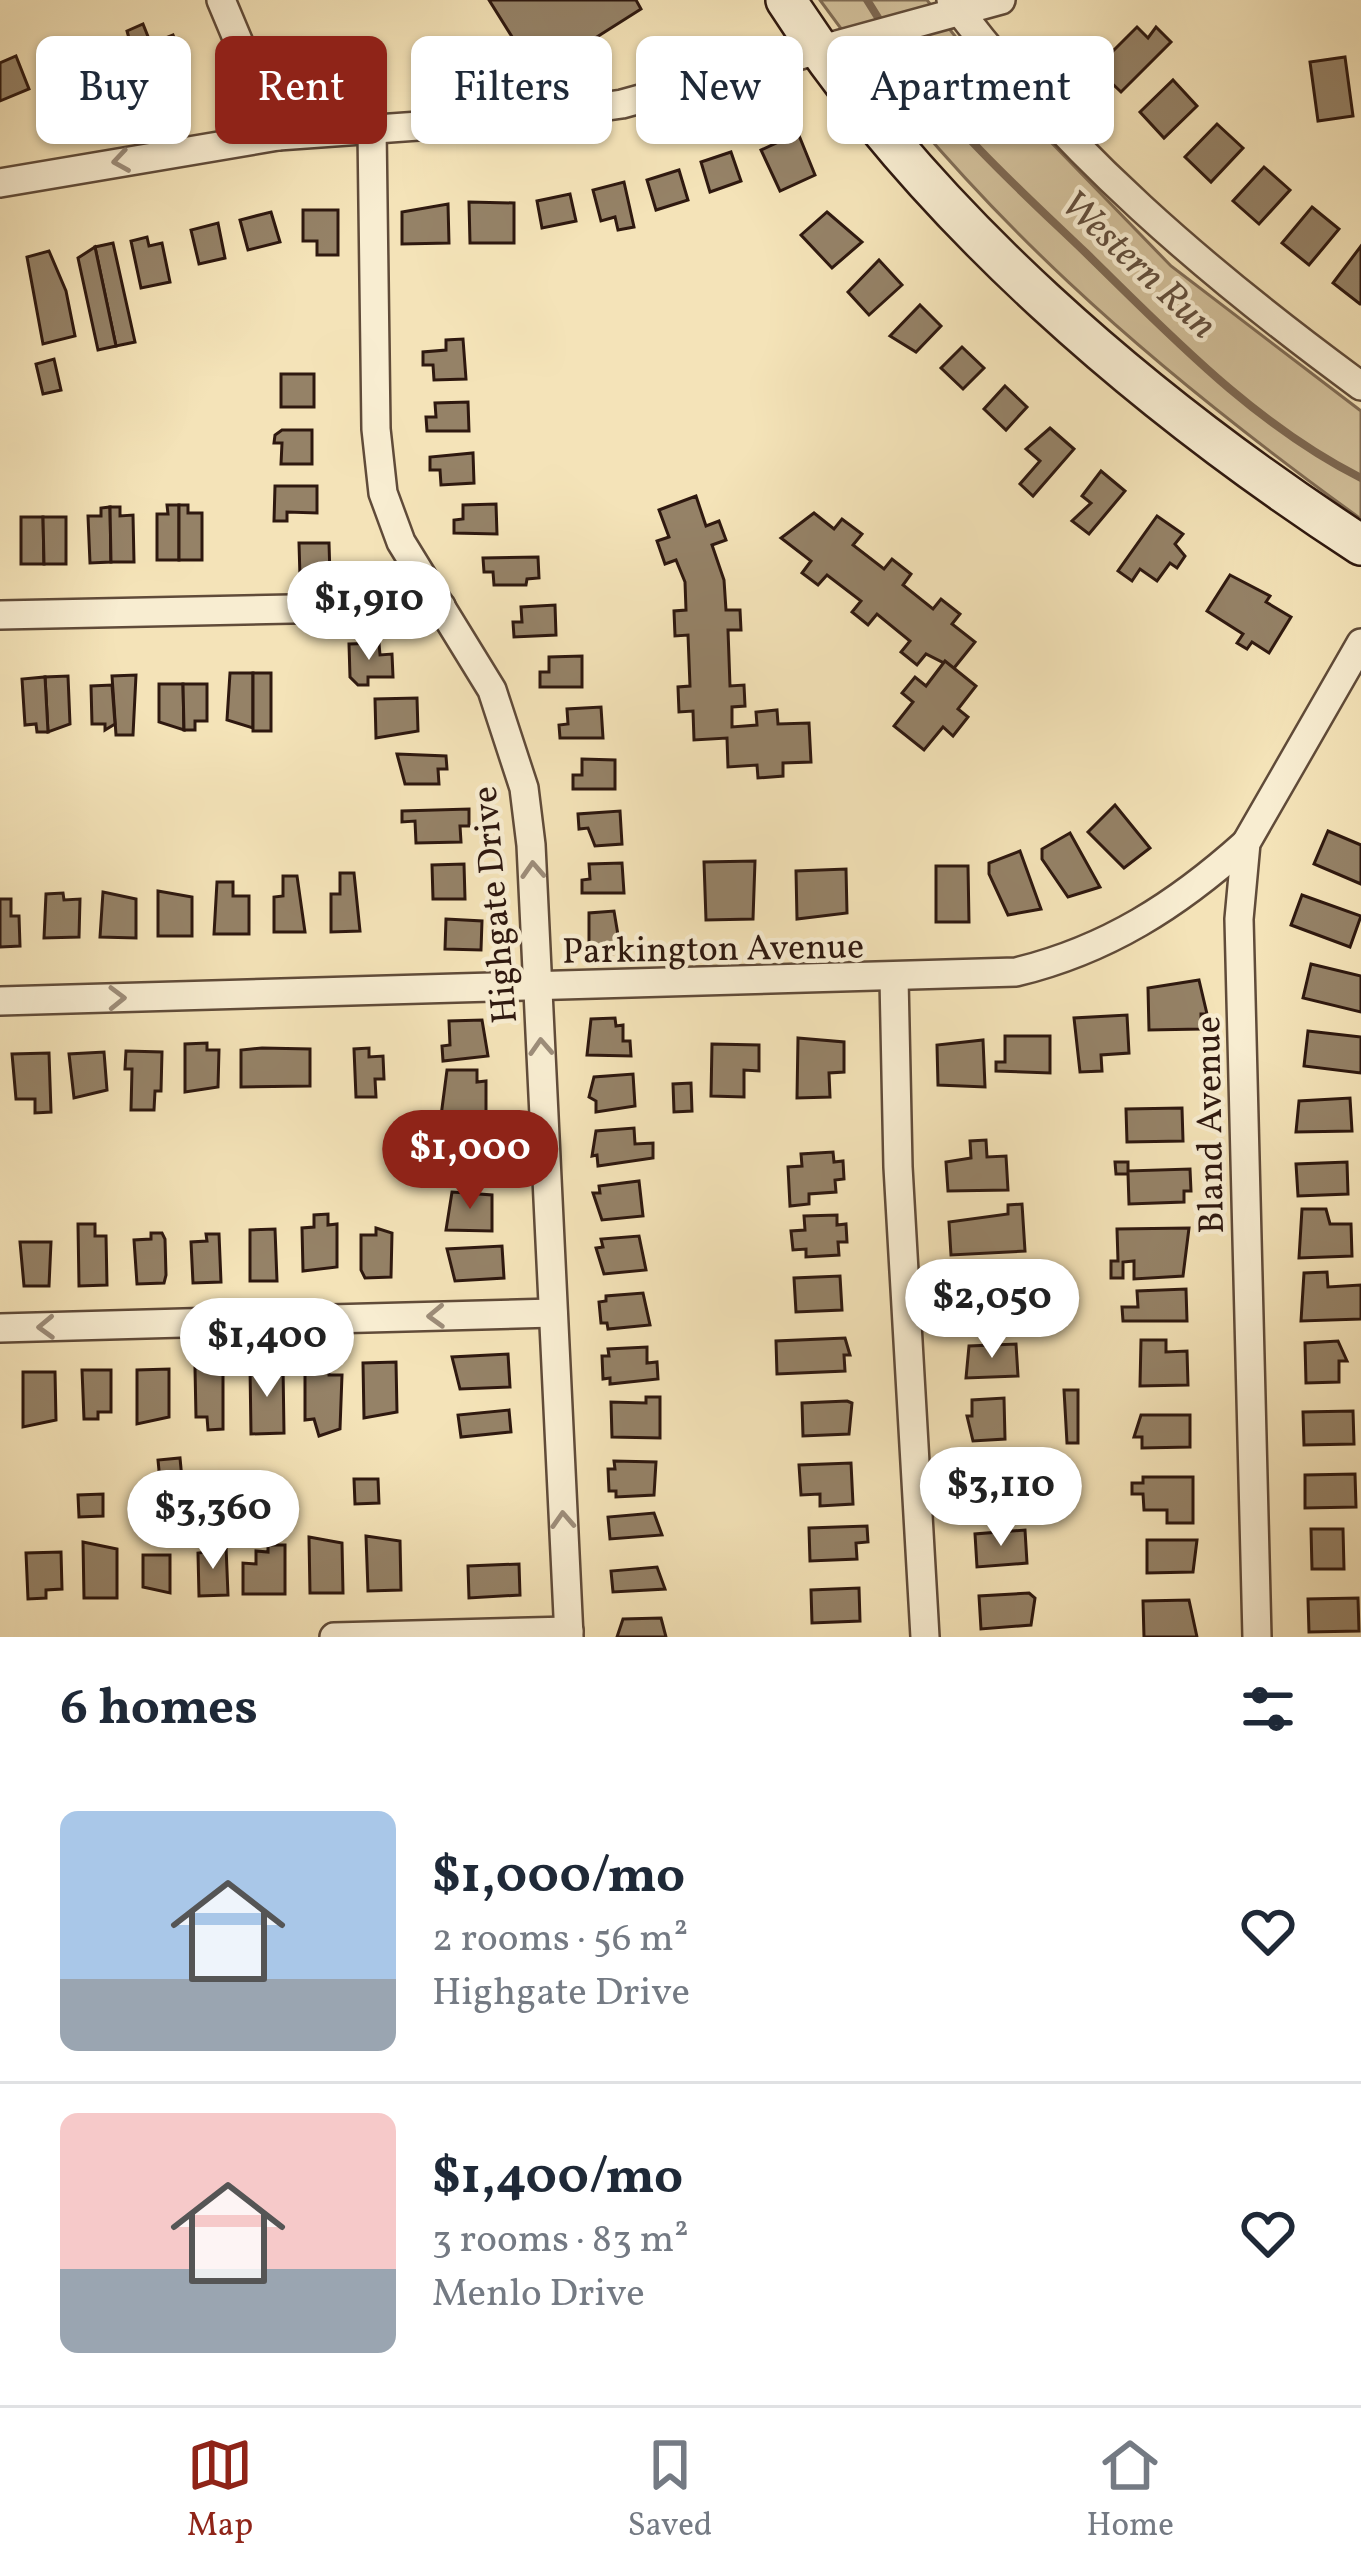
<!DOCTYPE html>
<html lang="en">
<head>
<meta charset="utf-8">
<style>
	body { margin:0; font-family:Vollkorn,serif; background:#f2f2f3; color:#1f2937; height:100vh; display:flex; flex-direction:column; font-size:45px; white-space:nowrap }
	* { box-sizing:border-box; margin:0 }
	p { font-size:39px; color:#747a83 }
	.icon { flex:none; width:66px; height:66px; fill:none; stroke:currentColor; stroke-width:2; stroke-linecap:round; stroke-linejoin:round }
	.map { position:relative; height:1637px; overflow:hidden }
	.details { display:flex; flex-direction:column; background:#fff; flex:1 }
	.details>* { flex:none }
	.hud { position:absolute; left:36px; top:36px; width:1290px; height:108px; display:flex; gap:24px }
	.price { position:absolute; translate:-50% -102px; padding:0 27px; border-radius:42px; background:#fff; color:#222; font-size:39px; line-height:78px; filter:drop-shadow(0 3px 6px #0008) }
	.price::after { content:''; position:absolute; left:50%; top:72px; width:36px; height:27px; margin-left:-18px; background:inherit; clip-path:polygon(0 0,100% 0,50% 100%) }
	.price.current { background:#8f2418; color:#fff }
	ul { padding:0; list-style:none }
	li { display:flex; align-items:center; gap:36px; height:300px; padding:0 60px }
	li+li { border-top:3px solid #e0e1e3 }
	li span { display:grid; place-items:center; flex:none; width:336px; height:240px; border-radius:18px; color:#555 }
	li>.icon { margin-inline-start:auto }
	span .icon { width:144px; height:144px; fill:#fffc; stroke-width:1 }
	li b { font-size:51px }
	h2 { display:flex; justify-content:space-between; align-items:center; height:144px; padding:0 60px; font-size:51px }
	.pill { padding:0 42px; border-radius:18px; background:#fff; box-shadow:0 3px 9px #0004; font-size:42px; line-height:108px }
	.pill.current { background:#8f2418; color:#fff }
	.menu { display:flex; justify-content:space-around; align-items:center; height:168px; border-top:3px solid #e0e1e3; background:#fff; font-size:33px; color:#747a83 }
	.menu a { display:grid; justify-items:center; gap:6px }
	.menu .current { color:#8f2418 }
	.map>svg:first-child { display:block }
</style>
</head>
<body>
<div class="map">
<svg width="1361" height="1637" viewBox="0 0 1361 1637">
	<rect width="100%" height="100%" fill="#f4e3b8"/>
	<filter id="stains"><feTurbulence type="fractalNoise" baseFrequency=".00167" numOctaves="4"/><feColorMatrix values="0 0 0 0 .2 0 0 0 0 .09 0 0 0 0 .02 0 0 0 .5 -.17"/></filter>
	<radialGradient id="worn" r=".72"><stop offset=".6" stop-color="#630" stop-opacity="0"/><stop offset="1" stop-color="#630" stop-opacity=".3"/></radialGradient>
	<path fill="#d2c09b" stroke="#806c55" stroke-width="3" d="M820,0H927L982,71L1171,266L1361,411V519C1148,365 975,215 820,0Z"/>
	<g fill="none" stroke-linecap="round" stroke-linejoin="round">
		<g stroke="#7d6852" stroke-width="8">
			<path d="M867,0L882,24"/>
			<path d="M890,37C942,121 1015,185 1086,253C1170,335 1254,424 1361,478"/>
		</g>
	</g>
	<g fill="#958267" stroke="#2e180f" stroke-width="3">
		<path d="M489,0H636L641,9L570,54L563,43L529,64Z"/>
		<path d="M143,24L151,44L173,35L186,67L141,81L127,31Z"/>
		<path d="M1137,27L1148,38L1156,27L1171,42L1121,92L1096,68Z"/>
		<path d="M92,55L104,83L74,96L62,69Z"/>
		<path d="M16,56L29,89L0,101V63Z"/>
		<path d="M1345,57L1353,116L1318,121L1310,62Z"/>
		<path d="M1173,80L1197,106L1164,138L1140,112Z"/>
		<path d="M1217,124L1243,148L1211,182L1185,157Z"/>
		<path d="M798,133L815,175L780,191L761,150Z"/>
		<path d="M731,152L741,181L710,192L701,162Z"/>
		<path d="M1264,167L1290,190L1259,224L1233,201Z"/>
		<path d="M679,170L688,200L656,210L647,180Z"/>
		<path d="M624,182L634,227L618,230L615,217L601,221L593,190Z"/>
		<path d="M570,194L576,221L542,228L537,201Z"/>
		<path d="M469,202L514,203V243H470Z"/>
		<path d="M448,204L449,243L402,244V212Z"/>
		<path d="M1312,207L1339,229L1309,265L1282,243Z"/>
		<path d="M303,210H338V255H317V241H303Z"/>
		<path d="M271,212L280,242L248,250L240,220Z"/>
		<path d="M827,212L862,242L832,268L801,235Z"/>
		<path d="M218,223L225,258L199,264L191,230Z"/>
		<path d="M147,237L149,246L162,243L170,282L141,288L131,241Z"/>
		<path d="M113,243L135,342L116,346L95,247Z"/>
		<path d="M1361,246V304H1360L1333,283Z"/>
		<path d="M95,247L116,346L98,350L78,258Z"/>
		<path d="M49,251L66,291L75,336L43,344L27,257Z"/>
		<path d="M879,260L902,285L869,315L848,292Z"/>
		<path d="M920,305L941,326L916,352L890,336Z"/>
		<path d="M463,339L466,379L434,380L433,365H423V352L446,350V340Z"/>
		<path d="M962,347L984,368L963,389L941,368Z"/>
		<path d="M54,359L61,390L43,394L36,364Z"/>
		<rect x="281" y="374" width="33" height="33"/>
		<path d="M1005,386L1027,407L1006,430L984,409Z"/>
		<path d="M468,402L469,431H427L426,417H436L435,403Z"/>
		<path d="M1050,428L1074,449L1033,496L1020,484L1040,461L1026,449Z"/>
		<path d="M282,430H312V464H281L282,443H274L275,435Z"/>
		<path d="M473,453L474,483L441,485L440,470H430V457Z"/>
		<path d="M1101,471L1125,491L1089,534L1072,521L1091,503L1082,496Z"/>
		<path d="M275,486H317V513L287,512V521H274Z"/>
		<path d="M696,496L706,526L719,521L726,540L712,545L724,580L726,610H740L741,630H728L730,686L744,685L745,706L732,707V727L757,725L756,712L777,710L778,724L809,723L811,762L783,763V776L758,778L757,765L728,767L727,738L694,740L693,711L679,712L678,687L690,686L688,635L675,636L674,611L686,610L685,582L676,560L665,564L657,541L669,537L659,510Z"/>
		<path d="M496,504L497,534L454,533V520L463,519V505Z"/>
		<path d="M167,505H179V560H157V514H168Z"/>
		<path d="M179,505H188V513H202V560H179Z"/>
		<path d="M110,507L111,562L90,563L88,516H101V508Z"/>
		<path d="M110,507H120V516L133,515L134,562H111Z"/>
		<path d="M814,513L834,529L842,519L862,534L853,545L884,569L892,559L911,574L903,585L933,609L941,599L960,614L952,624L975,642L954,668L926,654L917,665L901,652L910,641L877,614L868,625L852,612L861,601L827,575L818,585L802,573L811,561L781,538Z"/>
		<path d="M1157,516L1183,534L1175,544L1185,556L1177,568L1170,563L1157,581L1140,569L1132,581L1118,571Z"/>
		<path d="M21,517H43L44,564H21Z"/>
		<path d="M43,517H66V564H44Z"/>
		<path d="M299,543H329L330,576L300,577Z"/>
		<path d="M538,557L539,578L527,579L526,585H494L493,572H484L483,558Z"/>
		<path d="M1230,575L1270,596L1266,602L1291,617L1269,653L1252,642L1247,649L1237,643L1243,634L1207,611Z"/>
		<path d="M555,605L556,635L514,637L513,622H522L521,607Z"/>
		<path d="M379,643L380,655L392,654L393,677H368V685H358L350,677L349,644Z"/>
		<path d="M582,656V687H540V672H549V657Z"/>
		<path d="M945,661L976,686L958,709L968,717L953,736L943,727L924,750L894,726L913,702L902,693L915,677L926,686Z"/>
		<path d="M230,673H253V728L227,720Z"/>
		<rect x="253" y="673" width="18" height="58"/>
		<path d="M136,675L133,735H116L112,676Z"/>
		<path d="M68,676L70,724L48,732L45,677Z"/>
		<path d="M45,677L48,732H37L36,724L25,725L22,679Z"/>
		<path d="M159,684H183L184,730L159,722Z"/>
		<path d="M183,684H207V721H195V730H184Z"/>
		<path d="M112,685L115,724L105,730V724H92L91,686Z"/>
		<path d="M417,698L418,731L376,738L375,699Z"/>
		<path d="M601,707L603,738H560L559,725L568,724L567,709Z"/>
		<path d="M397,754L446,756L447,769H438L439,784H405Z"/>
		<path d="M582,759L615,760V789H573V775H582Z"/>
		<path d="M1115,805L1150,848L1124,868L1088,832Z"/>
		<path d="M469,809V826H460L461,842L416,843L415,821L402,822V811Z"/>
		<path d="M620,811L622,844L595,846L588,828L579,829L578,814Z"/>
		<path d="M1328,831L1361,845V884L1314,864Z"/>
		<path d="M1070,833L1100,887L1068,897L1042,859V849Z"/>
		<path d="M1020,851L1041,909L1008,915L989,874V863Z"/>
		<path d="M755,861L753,919L706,920L704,862Z"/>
		<path d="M622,863L624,893H582V880L590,879L589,864Z"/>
		<path d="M464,864L465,899H433L432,865Z"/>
		<path d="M936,866H968L969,922H936Z"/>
		<path d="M846,869L847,913L797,919L796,871Z"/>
		<path d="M340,873H354L360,931L331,932V894H340Z"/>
		<path d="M283,876H297L305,932H274V897L283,896Z"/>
		<path d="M217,882H233V896H249V934H214Z"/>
		<path d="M158,891L192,897V936H158Z"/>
		<path d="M103,892L136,899V938L100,937Z"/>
		<path d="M63,893L64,900L80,899L79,937L44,938L46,894Z"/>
		<path d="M1302,895L1361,916L1350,947L1291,925Z"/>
		<path d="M0,899H11V916H19L20,946L0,947Z"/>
		<path d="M614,911L621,953L589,956V913Z"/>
		<path d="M446,919L482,921L481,950L445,949Z"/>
		<path d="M1311,964L1361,976V1012L1303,998Z"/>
		<path d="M1199,980L1207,1014H1201V1029L1149,1030L1148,988Z"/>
		<path d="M1127,1015L1129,1053L1101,1055L1102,1071L1080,1072L1074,1018Z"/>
		<path d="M615,1018L616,1026L623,1025V1041H630L631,1056L587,1055L591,1019Z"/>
		<path d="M482,1020L488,1056L443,1061L442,1046L450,1045L449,1021Z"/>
		<path d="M1308,1031L1361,1037V1073L1304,1066Z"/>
		<path d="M1005,1036H1050V1073L996,1071V1062H1005Z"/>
		<path d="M798,1038L844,1042V1072L829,1073L830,1097L797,1098Z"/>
		<path d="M983,1040L985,1087L938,1085L937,1045Z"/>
		<path d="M207,1043V1050H219L218,1087L185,1092V1044Z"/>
		<path d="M712,1044L759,1045V1071L744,1070V1097L711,1096Z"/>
		<path d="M262,1048L310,1049V1086L241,1087V1050Z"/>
		<path d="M369,1048V1057L383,1056L384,1079H375L376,1097H356L354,1049Z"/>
		<path d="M126,1051L162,1052L161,1091H155L154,1110H131L132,1069H125Z"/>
		<path d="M104,1052L107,1090L74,1098L69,1054Z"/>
		<path d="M49,1053L51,1112L35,1113V1099H16L12,1054Z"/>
		<path d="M447,1070H477V1082L486,1081V1116H441Z"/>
		<path d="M633,1074L635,1106L596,1112V1101L589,1097L594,1077Z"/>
		<path d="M691,1083L692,1111L674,1112L673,1084Z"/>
		<path d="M1350,1098L1352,1131L1296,1132L1299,1101Z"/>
		<path d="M1182,1108L1183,1141L1127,1142L1126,1109Z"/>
		<path d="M634,1128L635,1144L653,1143V1158L598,1166L597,1155L592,1156L596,1131Z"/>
		<path d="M487,1137L494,1142L496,1164H489V1173L446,1169L450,1138Z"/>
		<path d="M986,1140L987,1157L1006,1156L1008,1190L948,1191L946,1162L971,1158L970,1141Z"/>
		<path d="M833,1152L834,1162L843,1161L844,1179L835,1180L836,1192L809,1194V1204L790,1206L788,1167L802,1166L801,1154Z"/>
		<path d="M1115,1162H1128V1171L1190,1169L1191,1191H1184V1202L1129,1204L1128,1174H1116Z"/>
		<path d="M1347,1162L1348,1194L1298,1196L1296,1164Z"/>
		<path d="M639,1181L643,1216L602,1220L593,1193H600L599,1186Z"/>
		<path d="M452,1192L492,1195V1231L446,1230Z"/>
		<path d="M1022,1204L1025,1251L951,1255L949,1222L1008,1214V1205Z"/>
		<path d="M1302,1209H1326L1330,1224H1351L1352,1256L1299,1258Z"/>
		<path d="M328,1214V1225L337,1224V1267L303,1271L302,1228L314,1227V1215Z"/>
		<path d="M837,1215V1225L846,1224L847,1242H838L839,1255L806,1257V1249L793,1250L791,1231L805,1230L804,1216Z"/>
		<path d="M78,1224H95V1236H106L107,1285L79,1286Z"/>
		<path d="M376,1228L392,1233L391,1277L365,1278L361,1270V1235H376Z"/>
		<path d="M1189,1228L1183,1276L1134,1279V1261L1123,1262V1278H1111V1261H1118L1117,1229Z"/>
		<path d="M275,1229L277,1281H250V1230Z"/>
		<path d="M151,1233H162L165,1239L166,1275L164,1283L137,1284L134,1240L151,1239Z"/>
		<path d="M206,1234H219L221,1282L193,1283L191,1242L207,1241Z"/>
		<path d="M639,1236L646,1270L604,1274L596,1248L603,1247L601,1239Z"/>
		<path d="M20,1242H51L49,1286H24Z"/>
		<path d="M502,1246L504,1278L455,1281L447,1249Z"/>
		<path d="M1327,1272L1328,1287L1361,1285V1319L1301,1321L1304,1273Z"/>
		<path d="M997,1274L1000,1314L967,1317L964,1277Z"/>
		<path d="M840,1276L842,1310L796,1312L794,1278Z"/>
		<path d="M1186,1289L1187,1321H1123L1122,1307H1138L1137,1291Z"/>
		<path d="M643,1293L650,1325L608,1329L607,1323H601L599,1302L606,1301V1296Z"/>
		<path d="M845,1338L850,1355H844L845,1371L777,1374L776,1341Z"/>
		<path d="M1141,1340H1166V1352L1187,1351L1188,1385L1140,1386Z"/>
		<path d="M1338,1341L1347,1361H1339V1382L1306,1383L1305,1343Z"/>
		<path d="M1016,1344L1018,1376L966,1378L969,1346Z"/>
		<path d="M647,1347V1363L657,1362L658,1379L610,1384V1378L603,1379L602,1356H609L608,1349Z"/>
		<path d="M508,1354L510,1387L460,1389L452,1357Z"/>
		<path d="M396,1362L397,1412L364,1418L363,1363Z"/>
		<path d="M305,1365L328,1366L329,1375H342L340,1429L319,1436L314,1419L305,1420Z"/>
		<path d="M283,1366L284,1433L251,1434L250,1367Z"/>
		<path d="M223,1367V1429L208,1430L207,1417H196L195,1368Z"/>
		<path d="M169,1369V1417L137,1424V1370Z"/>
		<path d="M82,1370H111V1412H98V1419H84Z"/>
		<path d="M23,1372H55L56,1420L23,1427Z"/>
		<path d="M1064,1390H1078V1443H1067Z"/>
		<path d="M646,1397H660V1438L612,1437L611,1402L646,1403Z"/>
		<path d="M1004,1398L1005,1439L973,1441L967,1416H972V1400Z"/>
		<path d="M847,1401L852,1403L849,1434L803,1436L802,1403Z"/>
		<path d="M509,1410L511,1432L461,1437L458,1415Z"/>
		<path d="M1353,1411L1354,1444L1304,1445L1303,1412Z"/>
		<path d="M1141,1415H1190V1447L1142,1448V1437H1134Z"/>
		<path d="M180,1458L182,1479L160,1481L158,1460Z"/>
		<path d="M614,1461L656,1462L654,1495L616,1497V1491H609L608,1469H615Z"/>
		<path d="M851,1463L853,1504L820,1506V1494L801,1495L799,1465Z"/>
		<path d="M1022,1468L1023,1502L973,1504L971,1470Z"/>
		<path d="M1355,1474L1356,1507L1305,1508V1475Z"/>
		<path d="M1143,1477H1193V1523H1167V1510H1144L1143,1494H1132V1483H1143Z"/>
		<path d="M354,1479H378L379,1503L355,1504Z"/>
		<path d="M103,1494V1516L79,1517L78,1495Z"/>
		<path d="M654,1513L662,1535L610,1539L608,1517Z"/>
		<path d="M867,1526L868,1542L856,1543L857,1559L810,1561L809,1528Z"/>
		<path d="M1311,1529H1343L1344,1569H1312Z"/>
		<path d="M1025,1530L1027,1563L977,1567L975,1534Z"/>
		<path d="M366,1536L400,1541L401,1590L368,1591Z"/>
		<path d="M309,1537L342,1543L343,1593H310Z"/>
		<path d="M1147,1540H1197L1193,1572L1147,1573Z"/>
		<path d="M83,1542L117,1549V1598H84Z"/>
		<path d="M268,1545H285V1594H243V1563L256,1564V1551L268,1552Z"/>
		<path d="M208,1546H226L228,1595L199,1596L198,1553L208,1552Z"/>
		<path d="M61,1552L62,1589L46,1590V1598L28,1599L26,1553Z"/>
		<path d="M143,1555H170V1593L143,1587Z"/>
		<path d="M519,1564L520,1595L469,1598L468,1566Z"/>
		<path d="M657,1567L665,1589L613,1592L611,1571Z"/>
		<path d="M859,1588L860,1621L812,1623L811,1590Z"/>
		<path d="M1029,1593L1035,1598L1031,1625L981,1629L979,1596Z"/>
		<path d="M1358,1598L1359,1631L1309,1632L1308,1599Z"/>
		<path d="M1189,1600L1197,1637H1144L1143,1601Z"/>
		<path d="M661,1618L666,1637H617L623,1619Z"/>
	</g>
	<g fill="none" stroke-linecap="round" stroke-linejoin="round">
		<g stroke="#604b39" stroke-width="32">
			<g id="minor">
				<path d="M221,0L278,136"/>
				<path d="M951,0C1065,152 1208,274 1361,386"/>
				<path d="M372,129L376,429L383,493L401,542L492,690L524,788L531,845L569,1637"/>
				<path d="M0,183L278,136L516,119L622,104L1001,0"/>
				<path d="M0,615L441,606"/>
				<path d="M894,978L898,1167L925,1637"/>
				<path d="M0,1001L1016,972C1107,950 1177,905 1246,843"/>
				<path d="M0,1328L553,1313"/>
				<path d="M334,1637L569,1631"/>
				<path d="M1257,1637L1239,919L1246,843L1361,643"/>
			</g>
		</g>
		<g stroke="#2e180f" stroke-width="44">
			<path id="secondary" d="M786,0C926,218 1146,405 1361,545"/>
		</g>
		<use href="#minor" stroke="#f8edd1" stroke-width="27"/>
		<use href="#secondary" stroke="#f8edd1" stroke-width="39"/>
	</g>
	<defs><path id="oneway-chevron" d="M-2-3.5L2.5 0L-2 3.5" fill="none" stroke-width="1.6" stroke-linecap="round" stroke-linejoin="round" transform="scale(3)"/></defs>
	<g stroke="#9d8d7a">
		<use href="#oneway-chevron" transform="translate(121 161) rotate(171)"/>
		<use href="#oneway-chevron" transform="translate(533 870) rotate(-93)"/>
		<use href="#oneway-chevron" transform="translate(117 998) rotate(-1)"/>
		<use href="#oneway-chevron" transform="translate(541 1047) rotate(-93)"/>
		<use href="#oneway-chevron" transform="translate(436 1316) rotate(178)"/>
		<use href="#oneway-chevron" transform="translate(46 1327) rotate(178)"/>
		<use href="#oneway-chevron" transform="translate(563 1520) rotate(-93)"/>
	</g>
	<g text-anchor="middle" stroke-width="9" stroke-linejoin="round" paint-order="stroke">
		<g font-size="36" fill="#2e180f" stroke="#f8edd1">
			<text transform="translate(493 905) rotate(-95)" y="13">Highgate Drive</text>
			<text transform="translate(713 947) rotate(-1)" y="13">Parkington Avenue</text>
			<text transform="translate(1208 1125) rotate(-91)" y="13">Bland Avenue</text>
		</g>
		<g font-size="39" font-style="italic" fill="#624e3c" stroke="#f8edd1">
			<text transform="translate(1140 263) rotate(43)" y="14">Western Run</text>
		</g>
	</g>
	<rect width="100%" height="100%" filter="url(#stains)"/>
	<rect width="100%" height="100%" fill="url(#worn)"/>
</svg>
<b class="price" style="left:369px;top:663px">$1,910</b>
<b class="price current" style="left:470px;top:1212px">$1,000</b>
<b class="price" style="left:992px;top:1361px">$2,050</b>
<b class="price" style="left:267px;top:1400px">$1,400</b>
<b class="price" style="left:1001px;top:1549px">$3,110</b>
<b class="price" style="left:213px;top:1572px">$3,360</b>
<div class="hud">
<a class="pill">Buy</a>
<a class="pill current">Rent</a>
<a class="pill">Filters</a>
<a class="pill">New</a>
<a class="pill">Apartment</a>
</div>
</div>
<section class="details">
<h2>6 homes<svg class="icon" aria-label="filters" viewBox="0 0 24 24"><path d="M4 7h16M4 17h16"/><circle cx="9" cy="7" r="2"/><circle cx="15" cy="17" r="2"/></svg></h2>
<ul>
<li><span style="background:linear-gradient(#a9c7e8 70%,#9aa5b1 0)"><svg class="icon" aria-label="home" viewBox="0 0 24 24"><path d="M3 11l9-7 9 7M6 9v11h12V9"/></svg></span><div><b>$1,000/mo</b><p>2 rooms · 56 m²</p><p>Highgate Drive</p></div><svg class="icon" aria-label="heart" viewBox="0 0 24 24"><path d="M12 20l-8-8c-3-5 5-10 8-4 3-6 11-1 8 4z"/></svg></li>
<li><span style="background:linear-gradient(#f6c9c9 65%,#9aa5b1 0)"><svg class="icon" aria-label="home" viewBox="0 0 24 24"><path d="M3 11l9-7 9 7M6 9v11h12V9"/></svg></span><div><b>$1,400/mo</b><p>3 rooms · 83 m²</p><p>Menlo Drive</p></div><svg class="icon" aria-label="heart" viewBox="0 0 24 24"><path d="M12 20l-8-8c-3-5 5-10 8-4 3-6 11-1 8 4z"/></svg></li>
</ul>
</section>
<nav class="menu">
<a class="current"><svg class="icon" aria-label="map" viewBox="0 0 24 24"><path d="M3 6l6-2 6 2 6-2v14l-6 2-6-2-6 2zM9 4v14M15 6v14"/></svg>Map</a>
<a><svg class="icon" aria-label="saved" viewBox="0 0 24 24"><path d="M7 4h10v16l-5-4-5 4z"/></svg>Saved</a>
<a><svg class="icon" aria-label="home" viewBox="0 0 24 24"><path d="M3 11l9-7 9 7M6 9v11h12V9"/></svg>Home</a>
</nav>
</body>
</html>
